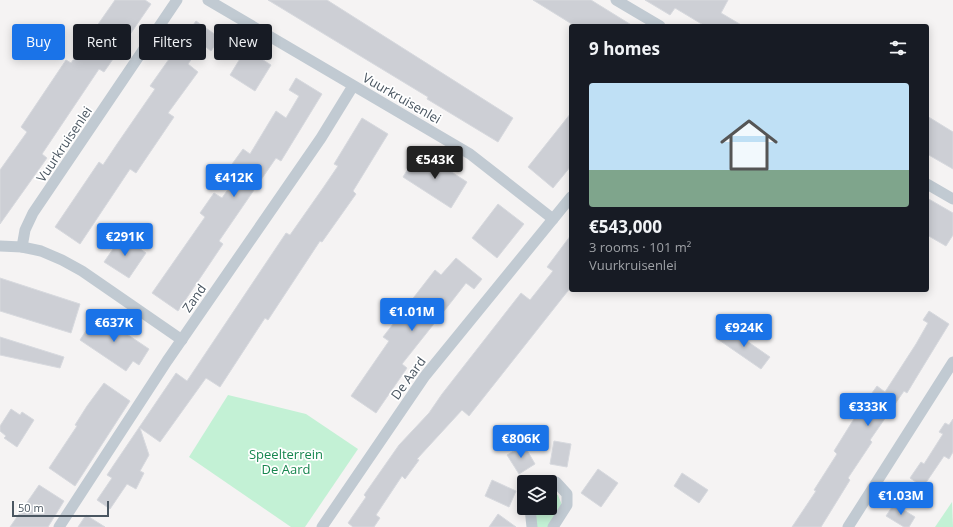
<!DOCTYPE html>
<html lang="en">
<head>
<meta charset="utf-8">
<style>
	body { margin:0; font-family:"Open Sans",sans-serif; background:#20242c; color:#f1f3f6; height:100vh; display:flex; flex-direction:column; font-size:15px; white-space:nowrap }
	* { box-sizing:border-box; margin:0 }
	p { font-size:13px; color:#9ea1a6 }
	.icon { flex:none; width:22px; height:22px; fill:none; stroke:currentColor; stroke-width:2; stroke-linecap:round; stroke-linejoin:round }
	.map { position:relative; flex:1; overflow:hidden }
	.details { position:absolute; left:569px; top:24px; width:360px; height:268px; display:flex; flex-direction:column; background:#171b24; border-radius:4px; box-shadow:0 2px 10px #0003 }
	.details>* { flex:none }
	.top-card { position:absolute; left:12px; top:24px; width:380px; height:36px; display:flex; gap:8px }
	.fabs { position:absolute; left:517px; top:475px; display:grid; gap:8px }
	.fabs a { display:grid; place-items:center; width:40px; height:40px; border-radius:4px; background:#171b24; box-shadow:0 2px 10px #0003; font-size:20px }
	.scale { position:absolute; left:12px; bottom:10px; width:97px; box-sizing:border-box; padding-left:4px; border:2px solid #4a5661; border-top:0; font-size:11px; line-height:14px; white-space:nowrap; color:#4a5661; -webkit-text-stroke:3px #fff; paint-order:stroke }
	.price { position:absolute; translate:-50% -34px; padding:0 9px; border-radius:4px; background:#1a73e8; color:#fff; font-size:13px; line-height:26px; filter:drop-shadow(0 1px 2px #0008) }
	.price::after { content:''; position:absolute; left:50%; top:24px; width:12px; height:9px; margin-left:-6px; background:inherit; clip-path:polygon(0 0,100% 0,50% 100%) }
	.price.selected { background:#222; color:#fff }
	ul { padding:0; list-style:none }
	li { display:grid; align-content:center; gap:8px; height:212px; padding:0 20px }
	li+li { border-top:1px solid #363941 }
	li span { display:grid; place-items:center; height:124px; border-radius:4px; color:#555 }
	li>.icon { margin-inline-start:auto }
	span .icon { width:72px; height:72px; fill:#fffc; stroke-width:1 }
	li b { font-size:17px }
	h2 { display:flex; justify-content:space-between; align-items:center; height:48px; padding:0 20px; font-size:17px }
	.pill { padding:0 14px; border-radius:4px; background:#171b24; box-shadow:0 2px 10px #0003; font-size:14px; line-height:36px }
	.pill.selected { background:#1a73e8; color:#fff }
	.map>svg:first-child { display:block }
</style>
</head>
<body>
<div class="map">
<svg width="953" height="527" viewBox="0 0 953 527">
	<rect width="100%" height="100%" fill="#f5f3f3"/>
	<g fill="#c3f1d5">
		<path d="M228,395L306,414L358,449L305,527H291L189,457Z"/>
		<path d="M550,492L558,495L562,505L550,527H535V508H550Z"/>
		<path d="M952,502L953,527H935Z"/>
	</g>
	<g fill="#cdcfd5" stroke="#d7d9de">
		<path d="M115,0H145L151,4L104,72L99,69L42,154L47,158L0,224V170L27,132L21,127L66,60L71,63Z"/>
		<path d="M268,0H327L513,118L498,142L427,99L428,97Z"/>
		<path d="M533,0H591L633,26H575Z"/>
		<path d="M645,0H728L721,13L743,26H705L675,8L670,15Z"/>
		<path d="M196,21L220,38L211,51L202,44L188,64L198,72L168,113L174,117L136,173L130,169L80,244L55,227L99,162L103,165L117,144L155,89L150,86Z"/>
		<path d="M246,49L271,65L255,91L230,75Z"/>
		<path d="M296,78L322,94L281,161L276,158L219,241L223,244L178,311L152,293L205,217L200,213L214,193L222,198L236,178L227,171L243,149L250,154L276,111L286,118L299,96L289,90Z"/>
		<path d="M571,113V166L553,188L528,167Z"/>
		<path d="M927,116L953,132V169L927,154Z"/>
		<path d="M362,118L388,134L353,191L356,194L322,242L320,241L268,320L265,318L220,387L206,378L160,442L140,428L149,455L140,471L144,473L136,489L127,484L110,509L97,500L112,478L107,475L113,466L176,373L187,381L286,233L290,235L323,188L338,166L334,164Z"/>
		<path d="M419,151L467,182L451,208L403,177Z"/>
		<path d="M927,198L953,213V235L946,246L927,235Z"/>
		<path d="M498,204L524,224L497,258L472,238Z"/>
		<path d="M571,235V287L469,416L462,410L417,459L419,460L405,479L402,476L376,515L380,518L374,527H353L348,523L366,497L364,495L399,445L429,413L442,394L521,293L530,300L553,271L547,267Z"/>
		<path d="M122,236L146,253L129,278L104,262Z"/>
		<path d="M456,258L482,279L474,289L466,283L452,301L402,364L407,368L376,413L351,396L389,341L383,337L435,270L441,275Z"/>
		<path d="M0,278L80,304L71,333L0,311Z"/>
		<path d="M929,311L949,324L916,378L907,393L904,391L870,440L872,442L848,478L850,480L821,527H792L816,491L814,490L837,454L834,451L857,414L877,386L885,392L916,344L928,323L923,320Z"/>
		<path d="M97,314L149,349L139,365L133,361L126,371L80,340Z"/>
		<path d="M728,328L770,357L761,369L719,340Z"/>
		<path d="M0,337L64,357L60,368L0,355Z"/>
		<path d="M104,383L130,401L75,486L49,468L77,426L75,425L87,406Z"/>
		<path d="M11,409L20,415L22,412L34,420L17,447L4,438L6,436L0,431V426Z"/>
		<path d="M953,419V452L949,459L944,456L923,487L910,478L921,462L924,464L943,434L939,432L945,423L949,425Z"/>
		<path d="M554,441L571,444L567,467L550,464Z"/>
		<path d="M524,445L535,464L519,474L507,455Z"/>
		<path d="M598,469L618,483L601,507L581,493Z"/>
		<path d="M682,473L708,490L699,503L674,486Z"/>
		<path d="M492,480L516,491L509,507L485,496Z"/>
		<path d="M39,485L64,501L48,527H10Z"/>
		<path d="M894,504L915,517L909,527H904L886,516Z"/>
		<path d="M498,514L516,527H489Z"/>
		<path d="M86,515L105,527H78Z"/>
	</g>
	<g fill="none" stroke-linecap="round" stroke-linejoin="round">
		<g stroke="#c1cad2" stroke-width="11">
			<path d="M208,0L470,154L553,219"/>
			<path d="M616,0L660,26"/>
			<path d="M927,184L953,199"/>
			<path d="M0,246L22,247L41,251L62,260L82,271L182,340"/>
			<path d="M22,247L25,230L33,213L177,0"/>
			<path d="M545,482H556L567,494V505L553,527"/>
			<path d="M530,508L532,527"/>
			<path d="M59,527L167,361L321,138L353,86"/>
			<path d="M322,527L425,376L571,197"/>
			<path d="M848,527L953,362"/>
		</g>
	</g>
	<g text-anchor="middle" stroke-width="3.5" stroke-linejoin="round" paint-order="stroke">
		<g font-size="13" fill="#4a5661" stroke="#fff">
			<text transform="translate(402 98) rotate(30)" y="5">Vuurkruisenlei</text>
			<text transform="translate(64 144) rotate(-56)" y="5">Vuurkruisenlei</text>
			<text transform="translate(194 298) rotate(-55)" y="5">Zand</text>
			<text transform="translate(408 378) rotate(-54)" y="5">De Aard</text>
		</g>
		<g font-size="13" fill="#17864f" stroke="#fff">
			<text x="286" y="459">Speelterrein<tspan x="286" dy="15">De Aard</tspan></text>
		</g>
	</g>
</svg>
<div class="fabs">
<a><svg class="icon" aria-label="layers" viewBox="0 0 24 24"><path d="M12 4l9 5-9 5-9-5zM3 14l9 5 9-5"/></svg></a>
</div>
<div class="scale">50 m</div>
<b class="price selected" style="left:435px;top:180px">€543K</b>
<b class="price" style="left:234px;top:198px">€412K</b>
<b class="price" style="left:125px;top:257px">€291K</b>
<b class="price" style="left:412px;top:332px">€1.01M</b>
<b class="price" style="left:114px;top:343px">€637K</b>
<b class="price" style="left:744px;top:348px">€924K</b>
<b class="price" style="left:868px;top:427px">€333K</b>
<b class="price" style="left:521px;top:459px">€806K</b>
<b class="price" style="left:901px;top:516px">€1.03M</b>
<div class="top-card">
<a class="pill selected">Buy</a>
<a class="pill">Rent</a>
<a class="pill">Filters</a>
<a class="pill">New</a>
</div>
<section class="details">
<h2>9 homes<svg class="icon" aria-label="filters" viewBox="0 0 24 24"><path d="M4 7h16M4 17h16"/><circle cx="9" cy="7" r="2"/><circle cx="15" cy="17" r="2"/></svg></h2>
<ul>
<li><span style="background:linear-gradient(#bfe0f5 70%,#7fa58c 0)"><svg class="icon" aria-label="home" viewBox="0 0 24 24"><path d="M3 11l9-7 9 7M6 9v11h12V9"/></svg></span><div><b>€543,000</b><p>3 rooms · 101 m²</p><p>Vuurkruisenlei</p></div></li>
</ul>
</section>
</div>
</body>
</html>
